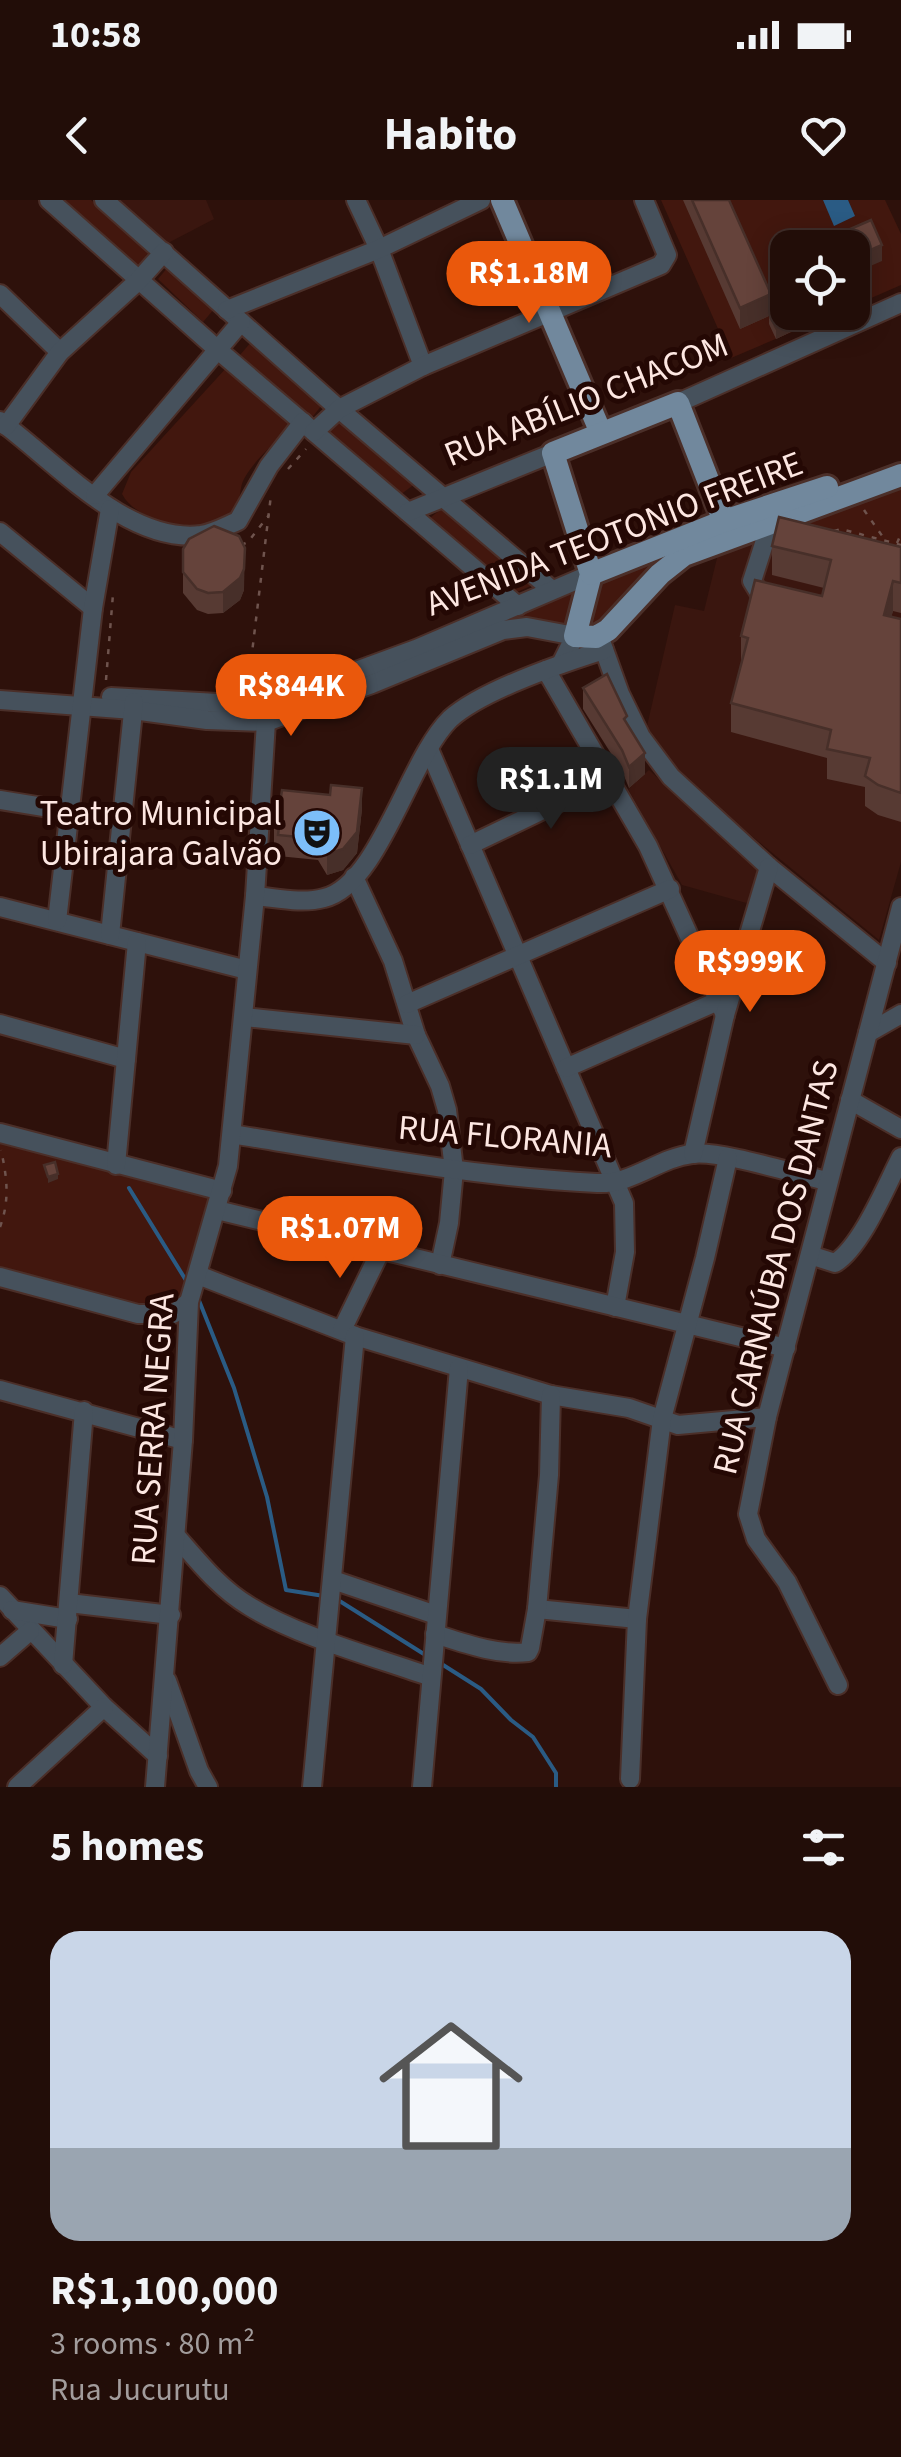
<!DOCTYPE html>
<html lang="en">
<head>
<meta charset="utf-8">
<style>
	body { margin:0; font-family:"Source Sans 3",sans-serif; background:#2e1b16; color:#f1f3f6; height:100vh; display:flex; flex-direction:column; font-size:38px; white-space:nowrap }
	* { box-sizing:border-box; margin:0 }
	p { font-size:32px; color:#a29c9c }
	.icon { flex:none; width:55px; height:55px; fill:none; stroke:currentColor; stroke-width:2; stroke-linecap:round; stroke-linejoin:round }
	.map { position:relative; height:1587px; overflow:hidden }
	.drawer { display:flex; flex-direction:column; background:#220d08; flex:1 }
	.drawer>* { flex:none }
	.buttons { position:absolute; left:770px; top:30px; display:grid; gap:20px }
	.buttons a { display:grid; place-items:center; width:100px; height:100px; border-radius:20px; background:#220d08; box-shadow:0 5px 25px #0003,0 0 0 2px #3f2d29; font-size:50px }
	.price { position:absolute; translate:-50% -85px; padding:0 22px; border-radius:35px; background:#ea580c; color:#fff; font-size:32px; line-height:65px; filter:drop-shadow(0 2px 5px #0008) }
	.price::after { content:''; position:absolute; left:50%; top:60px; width:30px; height:22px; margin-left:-15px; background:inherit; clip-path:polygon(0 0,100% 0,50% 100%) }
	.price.current { background:#222; color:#fff }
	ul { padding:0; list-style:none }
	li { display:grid; align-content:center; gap:20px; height:530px; padding:0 50px }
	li+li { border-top:2px solid #3f2d29 }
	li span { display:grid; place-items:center; height:310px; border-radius:30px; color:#555 }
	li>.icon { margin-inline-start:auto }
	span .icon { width:180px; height:180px; fill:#fffc; stroke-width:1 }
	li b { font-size:42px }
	h2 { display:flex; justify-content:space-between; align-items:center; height:120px; padding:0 50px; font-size:42px }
	.status { display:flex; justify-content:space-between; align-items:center; height:70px; padding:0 50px; background:#220d08; direction:ltr }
	.status svg { height:28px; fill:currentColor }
	header { display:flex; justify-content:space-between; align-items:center; height:130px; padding:0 50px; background:#220d08; font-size:45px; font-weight:700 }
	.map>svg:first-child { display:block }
</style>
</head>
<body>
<div class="status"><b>10:58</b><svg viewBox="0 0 49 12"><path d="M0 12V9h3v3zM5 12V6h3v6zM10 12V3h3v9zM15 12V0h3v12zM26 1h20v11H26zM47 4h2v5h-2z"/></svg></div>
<header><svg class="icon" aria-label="back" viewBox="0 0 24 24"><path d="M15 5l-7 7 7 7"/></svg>Habito<svg class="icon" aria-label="heart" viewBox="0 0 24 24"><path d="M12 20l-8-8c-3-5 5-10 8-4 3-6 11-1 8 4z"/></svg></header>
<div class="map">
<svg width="901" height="1587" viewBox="0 0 901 1587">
	<rect width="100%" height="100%" fill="#2e110b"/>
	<g fill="#3a160f">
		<path d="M120,0H206L214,19L168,43Z"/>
		<path d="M901,283V662L879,740L672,571L647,526L675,405L704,411L718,354Z"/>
		<path d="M649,570L759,671L750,704L682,685L628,589Z"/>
	</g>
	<g fill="#42170e">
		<path d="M61,0H91L149,52L136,68Z"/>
		<path d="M661,0H885L901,34V85L853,106L852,48H788V112L837,113L731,158Z"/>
		<path d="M168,67L214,109L203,122L158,79Z"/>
		<path d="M252,141L322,205L310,220L240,155Z"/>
		<path d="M228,166L292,225C277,241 254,260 244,279C240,286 241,295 238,302C226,330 183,329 160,321C145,315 130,309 122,294L131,272Z"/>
		<path d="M342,219L416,283L400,295L327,234Z"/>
		<path d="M901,286V348L842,331L819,336L804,325Z"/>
		<path d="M446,305L533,385L517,392L430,318Z"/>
		<path d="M679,351L601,423H592L589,409L598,383Z"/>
		<path d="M582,384L573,427L544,420H506Z"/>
		<path d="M0,940L211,996L188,1088L172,1104L152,1110L0,1070Z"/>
	</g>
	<path fill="#2a5b84" d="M823,0H848L855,16L834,26Z"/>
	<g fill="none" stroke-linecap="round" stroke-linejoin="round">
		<g stroke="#2a5b84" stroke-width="4">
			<path d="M129,988L187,1082"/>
			<path d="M198,1098L234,1188L267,1297L286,1390L324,1396"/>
			<path d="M338,1400L427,1456"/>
			<path d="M440,1463L481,1489L511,1520L533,1537L556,1573V1587"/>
		</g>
		<g stroke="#4b2f29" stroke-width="22">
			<g id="minor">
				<path d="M49,0L218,150L518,406"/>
				<path d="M104,0L339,209L552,390"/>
				<path d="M356,0L379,49L423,166"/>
				<path d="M0,94L60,152"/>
				<path d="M227,110L379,49L481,0"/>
				<path d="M678,203L901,103"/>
				<path d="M0,221C55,261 127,344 201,335C214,333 226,326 238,321L269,266L303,222"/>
				<path d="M6,226L60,152L138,81L164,52"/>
				<path d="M314,232L339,209L423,166L661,65L667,55L644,0"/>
				<path d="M95,295L241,122"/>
				<path d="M408,312L553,253"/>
				<path d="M769,328L752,381L760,394L772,398"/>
				<path d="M0,332L93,408"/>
				<path d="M601,441L620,494L641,537L671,577L769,667L887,763"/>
				<path d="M546,470L648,646L725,815"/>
				<path d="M111,497L235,504L280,499L416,449L591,374"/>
				<path d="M0,500L133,510L207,520L266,522L372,484L503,430L527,427L575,436L561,464"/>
				<path d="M429,549L624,1003L625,1052L615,1107"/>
				<path d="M0,600L68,611"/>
				<path d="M470,645L611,577"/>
				<path d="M354,677L393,761L416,835L440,886L447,910L454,970L449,1023L440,1065"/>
				<path d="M255,696C277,698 302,704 324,698C379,685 409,559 450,519C481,491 563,463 604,450"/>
				<path d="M0,707L247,770"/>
				<path d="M57,721L93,408L110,309"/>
				<path d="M110,735L134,502"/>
				<path d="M407,804L670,689"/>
				<path d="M244,817L416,835"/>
				<path d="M0,824L126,859"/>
				<path d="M868,833L901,814"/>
				<path d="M566,868L718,801"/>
				<path d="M850,900L901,929"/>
				<path d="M0,933L222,991"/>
				<path d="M232,934C353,954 474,977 597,983C632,985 658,958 692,954C720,950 795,974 827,981"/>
				<path d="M693,954L725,815L769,667"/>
				<path d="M116,965L137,742"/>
				<path d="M217,1010L786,1148"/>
				<path d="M810,1055L835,1063C862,1046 886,986 901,957"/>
				<path d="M198,1075L355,1136L551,1195L629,1208L678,1225L767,1217"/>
				<path d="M0,1077L138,1114H173L189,1102"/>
				<path d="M342,1130L380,1052"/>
				<path d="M0,1190L183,1240"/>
				<path d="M176,1336C198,1361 220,1389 249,1406C299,1437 375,1457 431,1477"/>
				<path d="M333,1380L436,1415"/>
				<path d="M0,1396L104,1507L158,1556"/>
				<path d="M69,1403L171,1415"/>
				<path d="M537,1409L637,1419"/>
				<path d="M12,1410L68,1419"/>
				<path d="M435,1434C463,1443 499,1456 528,1452L530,1448L537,1409L549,1275L551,1195"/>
				<path d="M0,1457L30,1431"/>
				<path d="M63,1465L84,1211"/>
				<path d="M167,1481L199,1571L208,1587"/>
				<path d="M838,1485L787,1382L756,1339L748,1314L767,1217L901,707"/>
				<path d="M630,1579L637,1419L662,1219L705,1058L728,958"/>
				<path d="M17,1587L104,1507"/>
				<path d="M155,1587L183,1240L189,1102L228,966L255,696L266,522"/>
				<path d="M312,1587L355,1136"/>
				<path d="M422,1587L459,1168"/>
			</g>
		</g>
		<g stroke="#4b2f29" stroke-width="28">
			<g id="major">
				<path d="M502,0L601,233"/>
				<path d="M724,321L678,203L553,253L591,374L575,436L596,437L608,430L660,374L684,355L901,275"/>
				<path d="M591,374L724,321L827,287"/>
			</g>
		</g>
		<g stroke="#6f544e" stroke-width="2.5" stroke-dasharray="5 8" stroke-linecap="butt">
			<path d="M288,269L306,249"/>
			<path d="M864,310L885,340"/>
			<path d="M834,331L841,329L901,345"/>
			<path d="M897,343L901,334"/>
			<path d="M241,345L248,342L269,315"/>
			<path d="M106,480L113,394"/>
			<path d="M248,486L271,295"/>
			<path d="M0,1027C10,1000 7,977 1,950"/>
		</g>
		<use href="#minor" stroke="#46515c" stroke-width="18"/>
		<use href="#major" stroke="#71889d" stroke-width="22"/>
	</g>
	<g fill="#573a33">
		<path d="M683,0H729L771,112H816V120L776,139L769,124V116L740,129Z"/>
		<path d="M772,346L901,347V413L893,411L891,417L901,419V622L878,615L865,606V587L827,579V558L731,532V503L741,466V436L822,396L824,388L772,375Z"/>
		<path d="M183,349L244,390L240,400L223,413L208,414L197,410L183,393Z"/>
		<path d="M583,488L645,574L629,588L622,571L583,509Z"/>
		<path d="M362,609L357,653L343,670L327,675L318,660L278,656V648H274V627Z"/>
	</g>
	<g fill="#472f29">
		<path d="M882,45V61L852,74V58Z"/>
		<path d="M771,94V115L740,129V108Z"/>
		<path d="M809,112H816V120L776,139V128Z"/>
		<path d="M245,348L244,390L240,400L223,413V392Z"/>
		<path d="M893,381V411L884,445V415Z"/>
		<path d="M645,553V574L629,588V567Z"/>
		<path d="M362,588V609L357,653L343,670L327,675V654Z"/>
		<path d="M58,974V979L48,983V977Z"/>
	</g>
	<g fill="#65433b" stroke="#472f29" stroke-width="2.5">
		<path d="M692,0H729L771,94L740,108Z"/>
		<path d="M871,20L882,45L852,58V48H820L818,43Z"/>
		<path d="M788,104V112H809L776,128L769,113Z"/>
		<path d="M779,317L901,347V383L893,381L884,415L901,419V593L878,585L865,576L870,558L827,549L831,530L731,503L748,438L741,436L755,380L822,396L831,360L772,346Z"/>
		<path d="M214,326L239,336L245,348L244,369L240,378L223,392L208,393L197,389L183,372V349L189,339Z"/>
		<path d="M607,474L627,516L624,519L645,553L629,567L622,550L583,488Z"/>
		<path d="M331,585L362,588L357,632L343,649L327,654L318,639L278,635L279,627H274L277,597H281L282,590L330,595Z"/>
		<path d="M55,962L58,974L48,977L44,965Z"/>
	</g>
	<defs>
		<g id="theatre-disc" transform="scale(2.5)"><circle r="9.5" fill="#7cbef9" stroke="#240804"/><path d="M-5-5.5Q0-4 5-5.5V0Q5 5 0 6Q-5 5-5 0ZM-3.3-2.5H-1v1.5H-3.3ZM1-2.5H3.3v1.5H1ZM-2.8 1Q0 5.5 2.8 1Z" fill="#111"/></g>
	</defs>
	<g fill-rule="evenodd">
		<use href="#theatre-disc" x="317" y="633"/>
	</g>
	<g text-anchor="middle" stroke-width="10" stroke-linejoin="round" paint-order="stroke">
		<g font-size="35" fill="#fde7e2" stroke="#240804">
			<text transform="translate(586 199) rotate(-22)" y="12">RUA ABÍLIO CHACOM</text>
			<text transform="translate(614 333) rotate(-21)" y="12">AVENIDA TEOTONIO FREIRE</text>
			<text transform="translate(505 936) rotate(5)" y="12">RUA FLORANIA</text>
			<text transform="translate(775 1067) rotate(-76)" y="12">RUA CARNAÚBA DOS DANTAS</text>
			<text transform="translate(152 1229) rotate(-86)" y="12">RUA SERRA NEGRA</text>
		</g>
		<g font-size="35" fill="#fde7e2" stroke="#240804" text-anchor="end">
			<text x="282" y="625">Teatro Municipal<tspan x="282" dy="40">Ubirajara Galvão</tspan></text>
		</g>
	</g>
</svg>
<div class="buttons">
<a><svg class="icon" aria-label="locate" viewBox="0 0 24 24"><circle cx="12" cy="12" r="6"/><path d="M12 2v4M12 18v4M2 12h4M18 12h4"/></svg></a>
</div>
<b class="price" style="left:529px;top:126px">R$1.18M</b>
<b class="price" style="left:291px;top:539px">R$844K</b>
<b class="price current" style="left:551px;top:632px">R$1.1M</b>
<b class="price" style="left:750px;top:815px">R$999K</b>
<b class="price" style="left:340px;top:1081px">R$1.07M</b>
</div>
<section class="drawer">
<h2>5 homes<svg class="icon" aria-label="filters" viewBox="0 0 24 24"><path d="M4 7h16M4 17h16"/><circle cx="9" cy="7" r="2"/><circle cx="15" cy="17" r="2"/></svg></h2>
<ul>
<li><span style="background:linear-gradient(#c9d6e8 70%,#9aa5b1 0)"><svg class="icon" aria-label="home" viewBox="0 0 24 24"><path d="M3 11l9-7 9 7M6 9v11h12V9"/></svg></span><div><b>R$1,100,000</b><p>3 rooms · 80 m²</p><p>Rua Jucurutu</p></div></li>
</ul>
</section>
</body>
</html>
